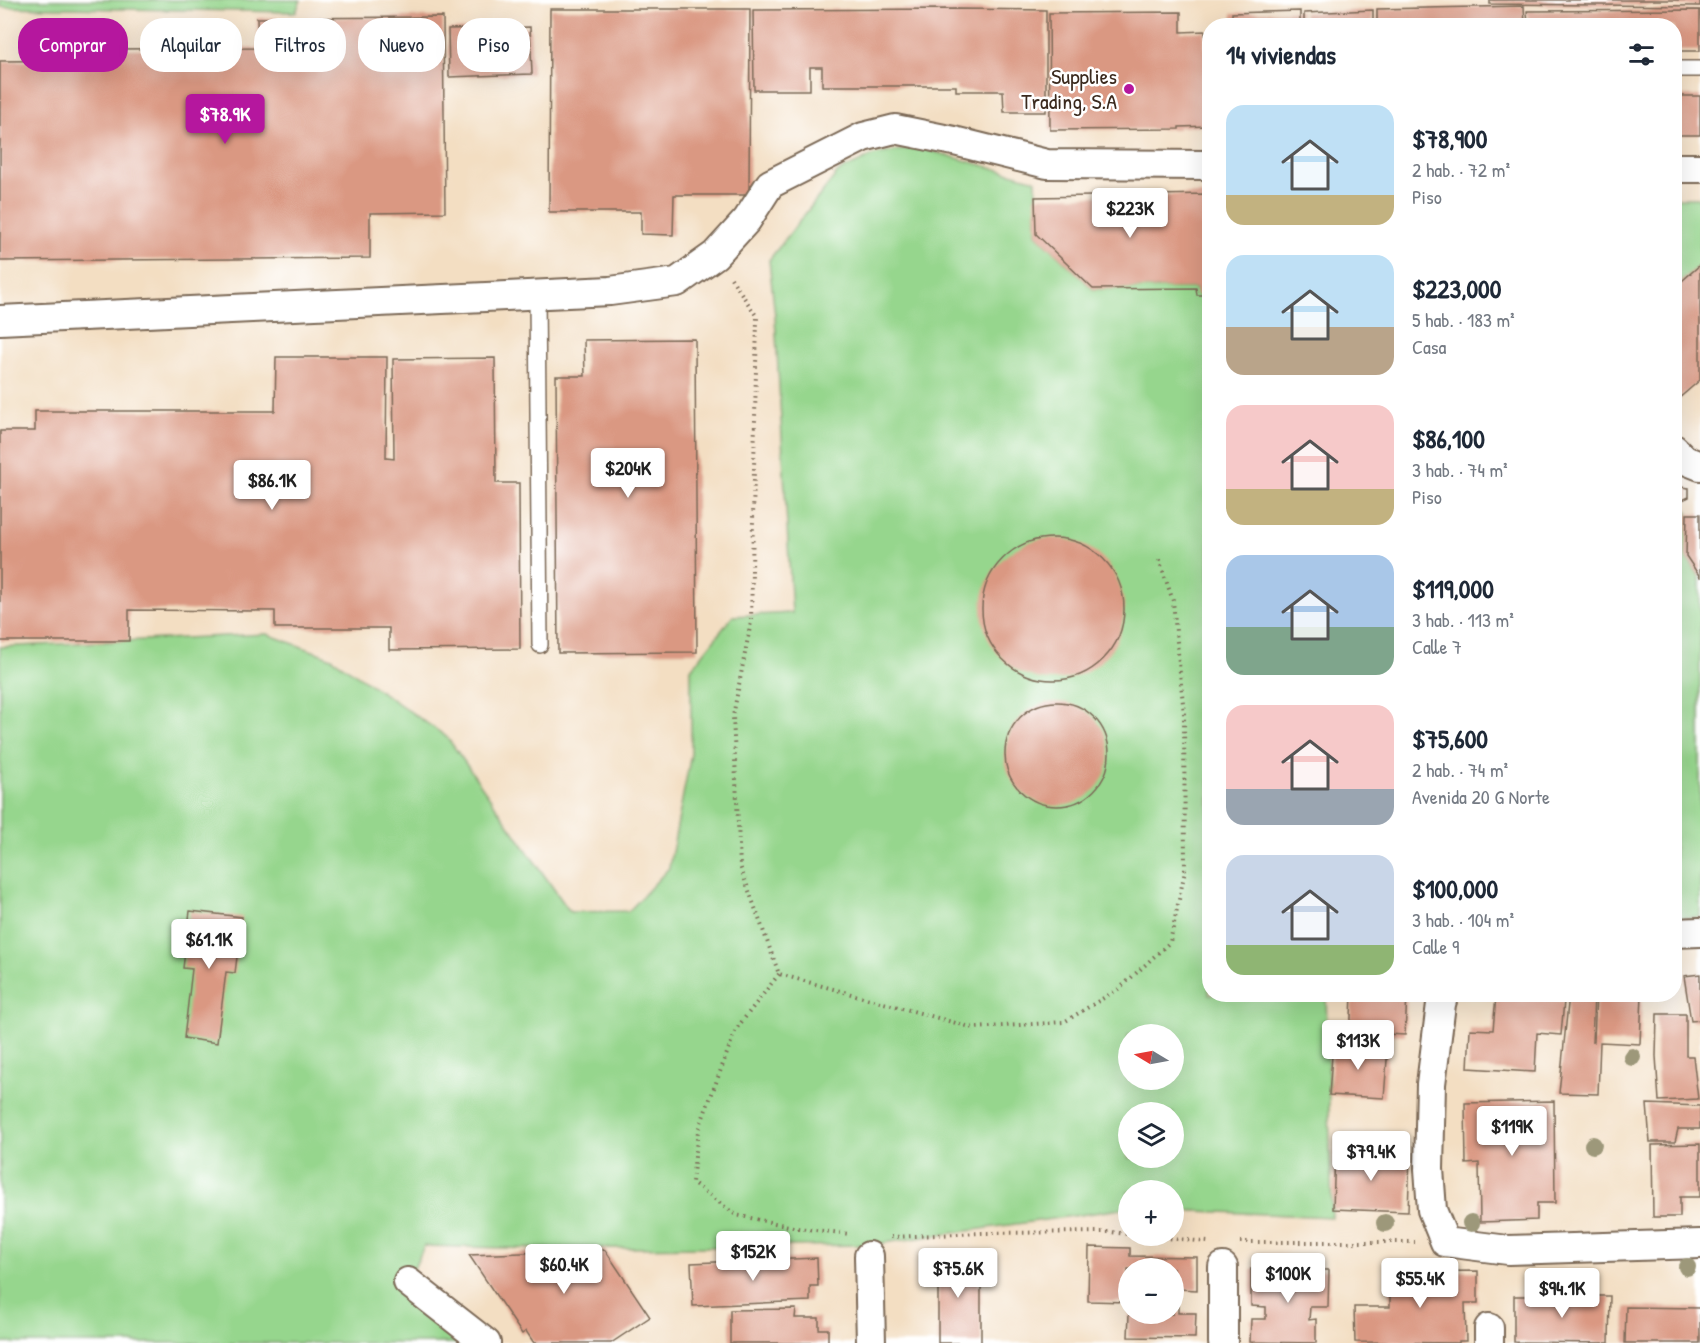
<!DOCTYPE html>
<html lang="es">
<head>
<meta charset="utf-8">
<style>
	body { margin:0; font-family:"Patrick Hand",sans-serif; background:#f6f6f7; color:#1f2937; height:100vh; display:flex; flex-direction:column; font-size:22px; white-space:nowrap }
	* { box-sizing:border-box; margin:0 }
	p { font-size:20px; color:#747a83 }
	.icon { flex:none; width:33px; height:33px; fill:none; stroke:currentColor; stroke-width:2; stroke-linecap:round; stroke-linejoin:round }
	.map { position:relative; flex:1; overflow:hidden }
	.panel { position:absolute; left:1202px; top:18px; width:480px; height:984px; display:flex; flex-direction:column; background:#fff; border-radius:24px; box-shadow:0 6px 24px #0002 }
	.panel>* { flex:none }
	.guide { position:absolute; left:18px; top:18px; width:570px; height:54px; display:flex; gap:12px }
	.needle { width:39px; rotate:280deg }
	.buttons { position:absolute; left:1118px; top:1024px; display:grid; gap:12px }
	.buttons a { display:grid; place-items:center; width:66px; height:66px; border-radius:50%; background:#fff; box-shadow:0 6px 24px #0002; font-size:30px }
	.price { position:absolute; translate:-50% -51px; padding:0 14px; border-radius:6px; background:#fff; color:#222; font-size:20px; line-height:39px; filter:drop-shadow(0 2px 3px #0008) }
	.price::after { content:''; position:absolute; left:50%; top:36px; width:18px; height:14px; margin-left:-9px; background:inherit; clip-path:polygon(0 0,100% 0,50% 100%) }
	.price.current { background:#b5179e; color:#fff }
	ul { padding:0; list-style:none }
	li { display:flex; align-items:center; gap:18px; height:150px; padding:0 24px }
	li span { display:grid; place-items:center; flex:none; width:168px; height:120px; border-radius:18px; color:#555 }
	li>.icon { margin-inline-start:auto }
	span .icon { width:72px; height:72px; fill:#fffc; stroke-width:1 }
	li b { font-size:26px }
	h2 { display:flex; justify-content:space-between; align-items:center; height:72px; padding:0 24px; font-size:26px }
	.tag { padding:0 21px; border-radius:24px; background:#fff; box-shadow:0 6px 24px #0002; font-size:21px; line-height:54px }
	.tag.current { background:#b5179e; color:#fff }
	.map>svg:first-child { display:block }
</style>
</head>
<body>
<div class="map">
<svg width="1700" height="1343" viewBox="0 0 1700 1343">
	<rect width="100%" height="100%" fill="#fff"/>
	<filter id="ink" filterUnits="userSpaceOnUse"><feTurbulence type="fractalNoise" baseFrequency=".0167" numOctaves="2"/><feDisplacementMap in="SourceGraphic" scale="12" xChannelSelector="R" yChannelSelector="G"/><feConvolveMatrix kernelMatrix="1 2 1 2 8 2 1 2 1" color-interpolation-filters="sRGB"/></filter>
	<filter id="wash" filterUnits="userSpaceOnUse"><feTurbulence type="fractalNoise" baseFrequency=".008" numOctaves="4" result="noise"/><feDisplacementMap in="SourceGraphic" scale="24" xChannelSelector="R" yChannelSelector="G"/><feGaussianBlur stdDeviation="1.35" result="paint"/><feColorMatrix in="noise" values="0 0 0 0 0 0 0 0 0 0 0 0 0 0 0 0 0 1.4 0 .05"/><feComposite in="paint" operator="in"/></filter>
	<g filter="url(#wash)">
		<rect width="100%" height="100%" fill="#f3dec2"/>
		<g fill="#96d68d" stroke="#688056" stroke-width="1.5" fill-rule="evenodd">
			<path d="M0,0H301L296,12L0,7Z"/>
			<path d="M917,147L1036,180V234L1093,289L1196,288L1197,295L1209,296V994L1326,995L1332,1217L1173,1210V1191H1128V1208L869,1245L544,1249L424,1246L408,1282L486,1343H0V647L267,634L332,658L447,737L570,912L629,911L669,868L691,754V669L733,616L792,613L775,316L769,260L838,172L874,155ZM1128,1035H1173V1080H1128ZM1128,1113H1173V1158H1128Z"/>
			<path d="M1674,198H1700V265L1674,288Z"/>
			<path d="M1674,507L1688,511L1686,556L1700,577V917L1674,918Z"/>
		</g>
		<g id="blocks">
			<g fill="#da9882">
				<path d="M1490,0H1700V6L1490,4Z"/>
				<path d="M1524,6L1525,26H1377V9Z"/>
				<path d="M550,9H750L749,195H674L673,235L641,234V212H549Z"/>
				<path d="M956,9L1046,10V112H1004L1003,91H956V86H822V67H810V90H754L753,10Z"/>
				<path d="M1373,10V26H1304V13Z"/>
				<path d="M1700,10V51H1674V26H1528L1527,11Z"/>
				<path d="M1300,11V26H1232V13Z"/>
				<path d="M1181,12V32L1205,31V51H1209V126L1179,127V129L1050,130L1049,13Z"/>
				<path d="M443,17L445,212L370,213V258L0,261V61L113,60V49L258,48L257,18Z"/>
				<path d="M530,27L532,74L449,77L448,29Z"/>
				<rect x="1674" y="96" width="26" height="39"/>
				<path d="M1209,194V295H1197L1196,288L1093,289L1036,234L1035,197Z"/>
				<path d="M1700,265V380L1677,400L1674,397V288Z"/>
				<path d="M695,339L697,652L558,653L556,376H585L584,340Z"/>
				<path d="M276,357H387L386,458L394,459L393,359L495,358L496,483H519L520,649L389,650V628H275V611L129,610V641H0V431H35V411H275Z"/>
				<path d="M1674,481L1680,487L1689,488V497L1674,504Z"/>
				<path d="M1687,514H1700V577L1686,556Z"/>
				<circle cx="1053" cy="609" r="71"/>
				<circle cx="1057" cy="754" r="52"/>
				<path d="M190,911L242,917L235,973L226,972L217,1043L184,1038L192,969L183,968Z"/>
				<path d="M1700,974V1020L1691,1021L1684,976Z"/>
				<path d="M1352,994H1407L1405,1035L1387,1034L1386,1042L1350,1041Z"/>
				<path d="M1569,994H1594L1592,1042H1594L1596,994H1642L1640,1044L1600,1042L1598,1094L1559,1093Z"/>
				<path d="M1496,996L1564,1001L1561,1035L1537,1033L1535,1072L1468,1068L1470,1029L1493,1030Z"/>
				<path d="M1657,1014H1686V1056H1693L1698,1099L1659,1101L1656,1056Z"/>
				<path d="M1333,1043L1388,1047L1384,1098L1329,1095Z"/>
				<path d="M1554,1101L1555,1203H1537V1220L1480,1222L1479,1163L1466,1164L1465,1103Z"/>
				<path d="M1647,1104L1700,1106V1129H1678L1675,1142H1650Z"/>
				<path d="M1700,1144V1197H1680V1217H1653L1652,1145Z"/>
				<path d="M1335,1151L1410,1154L1408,1212L1333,1209Z"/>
				<path d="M1089,1247L1130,1248V1256L1197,1257V1290L1178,1289V1313H1196L1195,1338L1128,1337L1129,1314H1173V1269H1128V1302L1088,1301Z"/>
				<path d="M605,1250L650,1317L611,1343H534L526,1331L522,1334L469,1255Z"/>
				<path d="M935,1254H977V1286H981V1343H938V1286H936Z"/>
				<path d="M817,1258L818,1286H810V1301L693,1306L691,1263Z"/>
				<path d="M1251,1269L1329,1270L1328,1307H1310L1309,1320L1316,1319V1343L1250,1342L1251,1319H1266V1307L1251,1306Z"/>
				<path d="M1478,1271V1303H1465L1466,1341H1459V1343L1355,1342L1354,1307H1390V1272Z"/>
				<path d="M1514,1296H1610L1609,1343L1514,1342Z"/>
				<path d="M1626,1307L1700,1308V1343H1625Z"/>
				<path d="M796,1309L795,1318H819V1329H828V1343H730V1310Z"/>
			</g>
		</g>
	</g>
	<g filter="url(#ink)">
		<use href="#blocks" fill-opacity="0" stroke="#7b6957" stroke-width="1.5"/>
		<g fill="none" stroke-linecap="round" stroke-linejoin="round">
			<g stroke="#7b6957" stroke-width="18">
				<g id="service">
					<path d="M1674,69H1700"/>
					<path d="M537,295L540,645"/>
				</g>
			</g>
			<g stroke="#7b6957" stroke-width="32">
				<g id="minor">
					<path d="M1674,168H1700"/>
					<path d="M0,320L610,291L677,282L715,255L747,220L770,184L863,137L895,129L954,141L1047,164L1209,165"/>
					<path d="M1674,449L1685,460L1700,466"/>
					<path d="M1674,933L1700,932"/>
					<path d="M1444,994L1441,1004L1431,1084L1429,1169L1432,1210L1445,1242L1508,1250L1700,1244"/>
					<path d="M869,1256L871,1343"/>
					<path d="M408,1282L486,1343"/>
					<path d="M1223,1343V1267"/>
					<path d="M1489,1343V1328"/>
				</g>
			</g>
			<g stroke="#7b6957" stroke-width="4" stroke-dasharray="1.5 4.5" stroke-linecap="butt">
				<path d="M731,278L757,317L751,622L733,716L740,866L779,974L974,1028L1064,1022L1120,988L1170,942L1185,871L1184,714L1173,601L1159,559"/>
				<path d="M779,974L736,1029L698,1131L692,1182L736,1215L798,1228L850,1234"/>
				<path d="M1146,1236L1208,1242"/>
				<path d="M891,1237L982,1233L1110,1232L1128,1234"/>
				<path d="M1240,1242H1415"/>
			</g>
			<use href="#service" stroke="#fff" stroke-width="15"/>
			<use href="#minor" stroke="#fff" stroke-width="28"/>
		</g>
		<g fill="#9d987a">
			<circle cx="1632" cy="1057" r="9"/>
			<circle cx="1593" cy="1145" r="9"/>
			<circle cx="1385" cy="1223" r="9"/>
			<circle cx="1471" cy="1223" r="9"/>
			<circle cx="1687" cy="1267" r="9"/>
		</g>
	</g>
	<circle fill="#b5179e" stroke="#fff" stroke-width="2" cx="1129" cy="89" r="6"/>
	<g text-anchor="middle" stroke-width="5" stroke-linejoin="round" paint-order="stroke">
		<g font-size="22" fill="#3b2a1e" stroke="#fff" text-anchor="end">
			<text x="1117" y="84">Supplies<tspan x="1117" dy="25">Trading, S.A</tspan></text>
		</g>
	</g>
</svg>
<div class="buttons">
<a><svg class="needle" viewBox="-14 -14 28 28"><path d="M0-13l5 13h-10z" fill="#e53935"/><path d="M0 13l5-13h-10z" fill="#747a83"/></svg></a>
<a><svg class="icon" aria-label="layers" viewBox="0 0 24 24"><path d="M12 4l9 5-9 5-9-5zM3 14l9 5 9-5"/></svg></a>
<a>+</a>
<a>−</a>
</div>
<b class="price current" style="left:225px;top:145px">$78.9K</b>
<b class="price" style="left:1130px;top:239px">$223K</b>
<b class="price" style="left:628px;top:499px">$204K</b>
<b class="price" style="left:272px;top:511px">$86.1K</b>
<b class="price" style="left:209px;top:970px">$61.1K</b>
<b class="price" style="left:1358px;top:1071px">$113K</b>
<b class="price" style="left:1512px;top:1157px">$119K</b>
<b class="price" style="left:1371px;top:1182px">$79.4K</b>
<b class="price" style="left:753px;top:1282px">$152K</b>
<b class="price" style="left:564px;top:1295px">$60.4K</b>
<b class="price" style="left:958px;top:1299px">$75.6K</b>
<b class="price" style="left:1288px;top:1304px">$100K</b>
<b class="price" style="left:1420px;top:1309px">$55.4K</b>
<b class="price" style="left:1562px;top:1319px">$94.1K</b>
<div class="guide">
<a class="tag current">Comprar</a>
<a class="tag">Alquilar</a>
<a class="tag">Filtros</a>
<a class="tag">Nuevo</a>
<a class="tag">Piso</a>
</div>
<section class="panel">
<h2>14 viviendas<svg class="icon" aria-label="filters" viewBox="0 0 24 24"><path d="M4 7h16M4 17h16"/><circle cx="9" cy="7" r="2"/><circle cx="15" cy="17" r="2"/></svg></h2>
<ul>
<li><span style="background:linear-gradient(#bfe0f5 75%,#c2b280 0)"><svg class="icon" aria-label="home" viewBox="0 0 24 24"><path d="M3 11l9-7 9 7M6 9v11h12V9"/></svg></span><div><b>$78,900</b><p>2 hab. · 72 m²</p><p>Piso</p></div></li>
<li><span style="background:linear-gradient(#bfe0f5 60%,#b9a48a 0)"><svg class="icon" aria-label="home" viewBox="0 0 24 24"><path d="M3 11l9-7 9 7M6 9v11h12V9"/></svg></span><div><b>$223,000</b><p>5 hab. · 183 m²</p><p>Casa</p></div></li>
<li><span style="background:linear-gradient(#f6c9c9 70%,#c2b280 0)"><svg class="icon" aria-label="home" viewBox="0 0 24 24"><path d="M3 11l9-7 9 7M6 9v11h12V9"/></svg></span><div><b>$86,100</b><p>3 hab. · 74 m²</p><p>Piso</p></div></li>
<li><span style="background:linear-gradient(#a9c7e8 60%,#7fa58c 0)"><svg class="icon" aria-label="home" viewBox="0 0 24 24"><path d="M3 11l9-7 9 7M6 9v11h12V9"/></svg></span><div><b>$119,000</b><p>3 hab. · 113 m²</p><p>Calle 7</p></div></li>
<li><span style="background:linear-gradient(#f6c9c9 70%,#9aa5b1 0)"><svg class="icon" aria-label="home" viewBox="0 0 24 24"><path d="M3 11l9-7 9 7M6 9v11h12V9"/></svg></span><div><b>$75,600</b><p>2 hab. · 74 m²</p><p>Avenida 20 G Norte</p></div></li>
<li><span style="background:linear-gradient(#c9d6e8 75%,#8fb573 0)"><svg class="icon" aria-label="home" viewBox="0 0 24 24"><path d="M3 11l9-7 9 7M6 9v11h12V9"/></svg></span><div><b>$100,000</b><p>3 hab. · 104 m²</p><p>Calle 9</p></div></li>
</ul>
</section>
</div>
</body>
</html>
